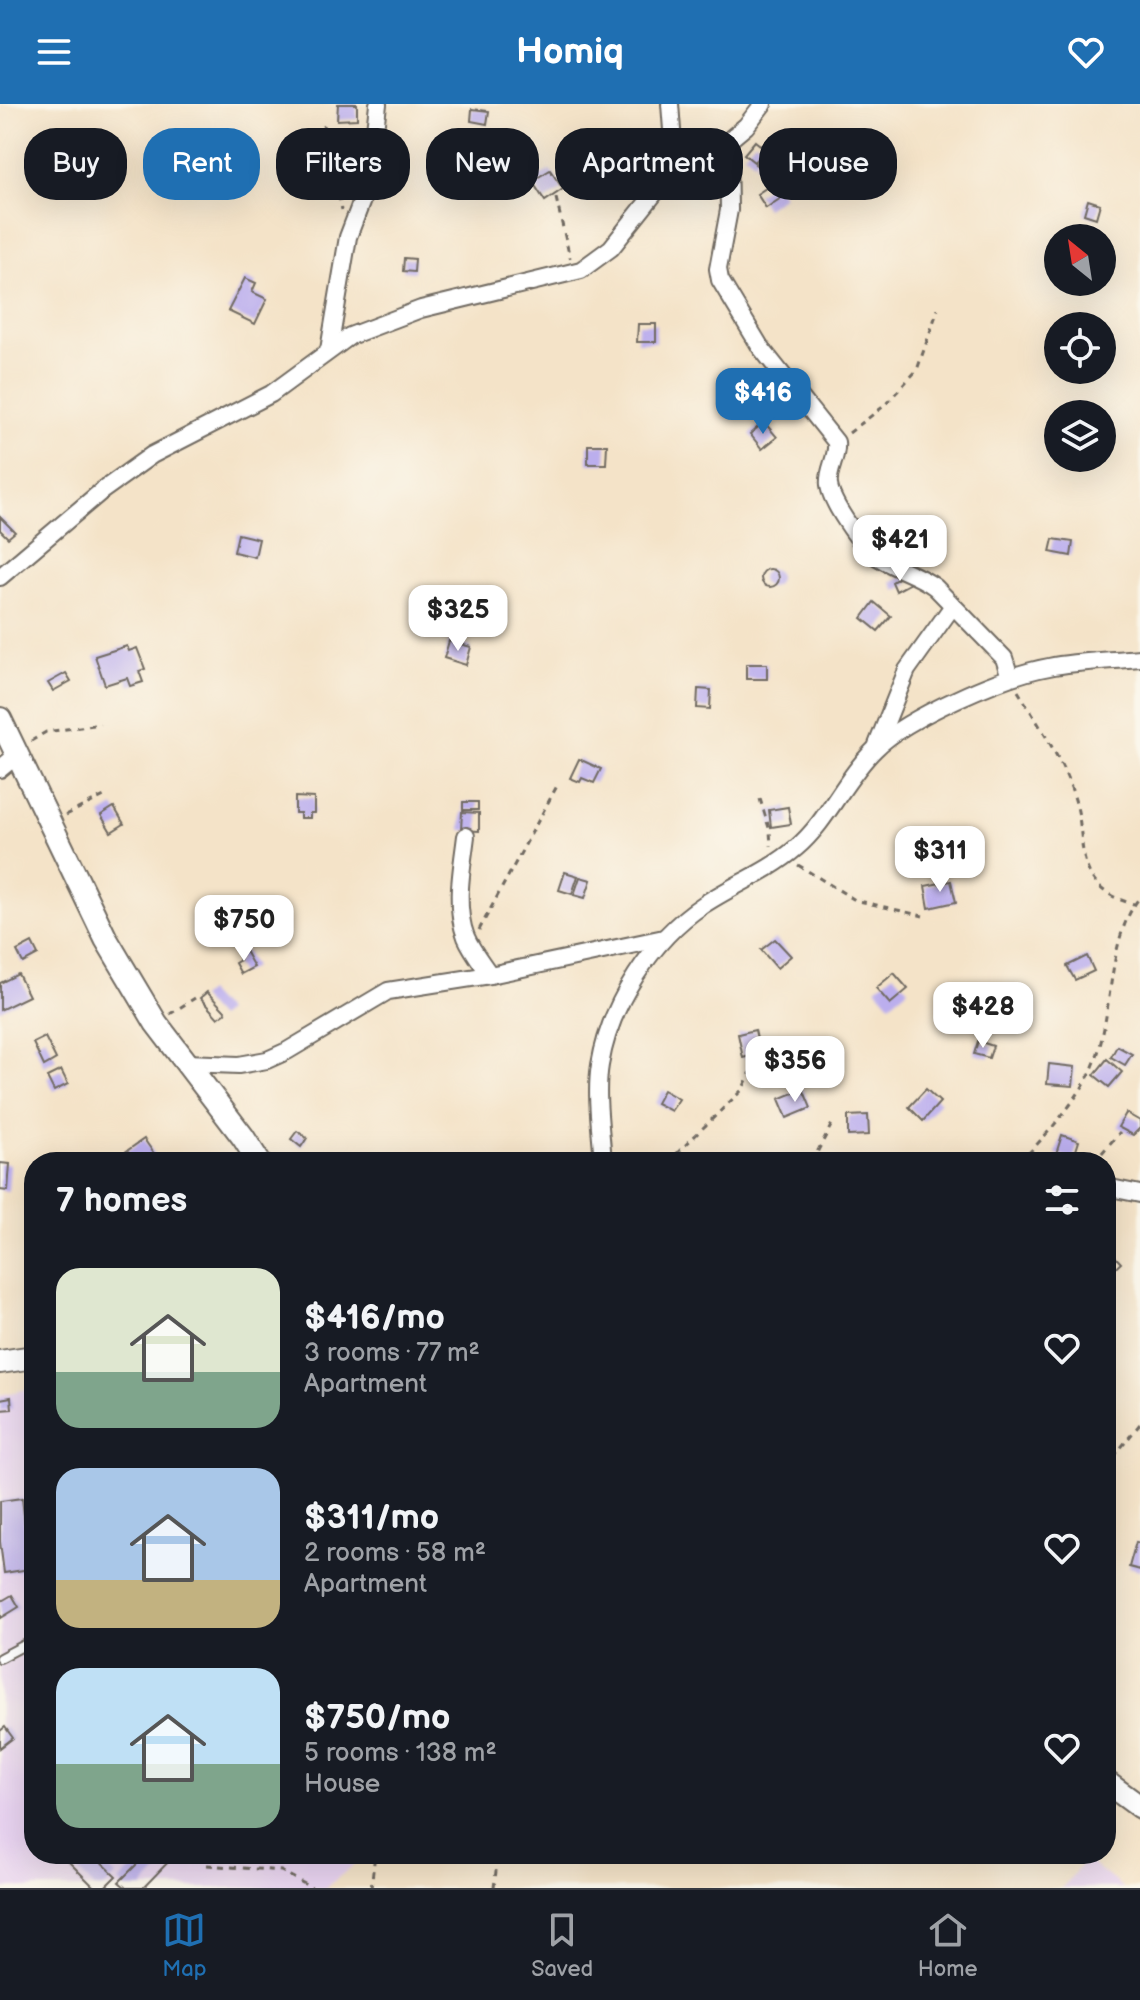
<!DOCTYPE html>
<html lang="en">
<head>
<meta charset="utf-8">
<style>
	body { margin:0; font-family:"Balsamiq Sans",sans-serif; background:#20242c; color:#f1f3f6; height:100vh; display:flex; flex-direction:column; font-size:30px; white-space:nowrap }
	* { box-sizing:border-box; margin:0 }
	p { font-size:26px; color:#9ea1a6 }
	.icon { flex:none; width:44px; height:44px; fill:none; stroke:currentColor; stroke-width:2; stroke-linecap:round; stroke-linejoin:round }
	.map { position:relative; flex:1; overflow:hidden }
	.sheet { position:absolute; left:24px; top:1048px; width:1092px; height:712px; display:flex; flex-direction:column; background:#171b24; border-radius:32px; box-shadow:0 8px 32px #0002 }
	.sheet>* { flex:none }
	.top-card { position:absolute; left:24px; top:24px; width:1092px; height:72px; display:flex; gap:16px }
	.needle { width:52px; rotate:330deg }
	.fabs { position:absolute; left:1044px; top:120px; display:grid; gap:16px }
	.fabs a { display:grid; place-items:center; width:72px; height:72px; border-radius:50%; background:#171b24; box-shadow:0 8px 32px #0002; font-size:40px }
	.price { position:absolute; translate:-50% -68px; padding:0 18px; border-radius:16px; background:#fff; color:#222; font-size:26px; line-height:52px; filter:drop-shadow(0 2px 4px #0008) }
	.price::after { content:''; position:absolute; left:50%; top:48px; width:24px; height:18px; margin-left:-12px; background:inherit; clip-path:polygon(0 0,100% 0,50% 100%) }
	.price.active { background:#1f6fb2; color:#fff }
	ul { padding:0; list-style:none }
	li { display:flex; align-items:center; gap:24px; height:200px; padding:0 32px }
	li span { display:grid; place-items:center; flex:none; width:224px; height:160px; border-radius:24px; color:#555 }
	li>.icon { margin-inline-start:auto }
	span .icon { width:96px; height:96px; fill:#fffc; stroke-width:1 }
	li b { font-size:34px }
	h2 { display:flex; justify-content:space-between; align-items:center; height:96px; padding:0 32px; font-size:34px }
	.pill { padding:0 28px; border-radius:32px; background:#171b24; box-shadow:0 8px 32px #0002; font-size:28px; line-height:72px }
	.pill.active { background:#1f6fb2; color:#fff }
	header { display:flex; justify-content:space-between; align-items:center; height:104px; padding:0 32px; background:#1f6fb2; color:#fff; font-size:36px; font-weight:700 }
	.menu { display:flex; justify-content:space-around; align-items:center; height:112px; border-top:2px solid #363941; background:#171b24; font-size:22px; color:#9ea1a6 }
	.menu a { display:grid; justify-items:center; gap:4px }
	.menu .active { color:#1f6fb2 }
	.map>svg:first-child { display:block }
</style>
</head>
<body>
<header><svg class="icon" aria-label="menu" viewBox="0 0 24 24"><path d="M4 6h16M4 12h16M4 18h16"/></svg>Homiq<svg class="icon" aria-label="heart" viewBox="0 0 24 24"><path d="M12 20l-8-8c-3-5 5-10 8-4 3-6 11-1 8 4z"/></svg></header>
<div class="map">
<svg width="1140" height="1784" viewBox="0 0 1140 1784">
	<rect width="100%" height="100%" fill="#fbf7ec"/>
	<filter id="ink" filterUnits="userSpaceOnUse"><feTurbulence type="fractalNoise" baseFrequency=".0125" numOctaves="2"/><feDisplacementMap in="SourceGraphic" scale="16" xChannelSelector="R" yChannelSelector="G"/><feConvolveMatrix kernelMatrix="1 2 1 2 8 2 1 2 1" color-interpolation-filters="sRGB"/></filter>
	<filter id="wash" filterUnits="userSpaceOnUse"><feTurbulence type="fractalNoise" baseFrequency=".006" numOctaves="4" result="noise"/><feDisplacementMap in="SourceGraphic" scale="32" xChannelSelector="R" yChannelSelector="G"/><feGaussianBlur stdDeviation="1.8" result="paint"/><feColorMatrix in="noise" values="0 0 0 0 0 0 0 0 0 0 0 0 0 0 0 0 0 1.4 0 .05"/><feComposite in="paint" operator="in"/></filter>
	<g filter="url(#wash)">
		<rect width="100%" height="100%" fill="#f4e3c8"/>
		<g fill="#e7d2ef">
			<path d="M34,1284V1750H368L325,1784H0V1291Z"/>
			<path d="M1086,1755L1123,1784H1062Z"/>
		</g>
		<g id="blocks">
			<g fill="#bbaeed">
				<path d="M338,0H357V15L337,16Z"/>
				<path d="M472,5L489,7L487,20L471,17Z"/>
				<path d="M755,37L765,45L754,58L744,50Z"/>
				<path d="M765,48L774,55L764,67L755,60Z"/>
				<path d="M550,66L563,85L545,97L532,77Z"/>
				<path d="M775,78L784,92L766,104L757,90Z"/>
				<path d="M1088,96L1100,100L1096,114L1084,110Z"/>
				<path d="M404,154L415,155L414,168L403,167Z"/>
				<path d="M245,174L256,179L252,188L267,195L255,220L228,207Z"/>
				<path d="M638,220H656V238H637Z"/>
				<path d="M764,318L777,333L762,345L750,330Z"/>
				<path d="M588,341H607L606,360H588Z"/>
				<path d="M0,413L15,428L8,434L0,426Z"/>
				<path d="M238,430L259,435L255,453L234,448Z"/>
				<path d="M1053,435L1073,438L1071,452L1050,448Z"/>
				<circle cx="770" cy="474" r="9"/>
				<path d="M904,471L909,480L896,487L892,478Z"/>
				<path d="M874,498L891,512L878,527L862,514Z"/>
				<path d="M449,537L471,543L466,561L444,554Z"/>
				<path d="M127,542L129,547L137,544L145,565L139,567L143,578L130,582L127,574L105,581L95,552Z"/>
				<rect x="746" y="560" width="21" height="15"/>
				<path d="M66,569L71,577L53,587L48,579Z"/>
				<path d="M698,585L711,586L710,605L697,604Z"/>
				<path d="M579,655L601,665L594,679L582,674L580,678L570,674Z"/>
				<path d="M295,693L314,694V709H310V714H300V709H295Z"/>
				<rect x="463" y="698" width="15" height="8"/>
				<path d="M114,703L124,720L111,728L101,711Z"/>
				<path d="M788,703L791,720L771,723L769,706Z"/>
				<path d="M462,708L479,709V727L461,726Z"/>
				<path d="M565,768L578,772L572,790L559,786Z"/>
				<path d="M580,773L591,776L585,794L574,791Z"/>
				<path d="M951,777L956,798L929,804L925,782Z"/>
				<path d="M775,835L791,852L777,864L761,846Z"/>
				<path d="M32,839L38,851L23,859L17,847Z"/>
				<path d="M245,847L254,863L241,870L235,859L240,856L238,851Z"/>
				<path d="M1087,852L1094,867L1075,876L1067,862Z"/>
				<path d="M894,869L908,885L890,900L876,884Z"/>
				<path d="M18,870L29,892L0,906V879Z"/>
				<path d="M207,888L226,908L218,914L200,894Z"/>
				<path d="M755,926L760,949L743,954L738,930Z"/>
				<path d="M45,933L56,955L44,962L33,939Z"/>
				<path d="M978,937L993,942L989,954L974,950Z"/>
				<path d="M1117,942L1132,950L1125,961L1111,953Z"/>
				<path d="M1107,955L1122,968L1109,983L1094,971Z"/>
				<path d="M1049,960L1075,963L1073,982L1047,980Z"/>
				<path d="M61,966L68,980L54,987L47,973Z"/>
				<path d="M803,985L811,1004L787,1014L779,995Z"/>
				<path d="M926,985L940,998L923,1017L909,1003Z"/>
				<path d="M663,986L679,995L671,1007L656,999Z"/>
				<path d="M1126,1009L1140,1017V1024L1133,1031L1118,1023Z"/>
				<path d="M868,1011L869,1031L848,1032V1012Z"/>
				<path d="M297,1027L307,1034L301,1043L291,1035Z"/>
				<path d="M1062,1031L1079,1037L1073,1056L1056,1050Z"/>
				<path d="M144,1035L155,1051L151,1054L154,1058H121L118,1053Z"/>
				<path d="M0,1059L10,1060L8,1087L0,1086Z"/>
				<path d="M1110,1147L1121,1159L1106,1173V1150Z"/>
				<path d="M11,1293L12,1305L0,1306V1295Z"/>
				<path d="M22,1394L30,1465L4,1469L0,1438V1397Z"/>
				<path d="M1136,1438L1140,1439V1466L1129,1463Z"/>
				<path d="M12,1491L19,1503L1,1514L0,1498Z"/>
				<path d="M5,1623L13,1634L0,1644V1627Z"/>
				<path d="M61,1750H93L116,1772L104,1784H95Z"/>
				<path d="M147,1750H176L143,1784H126L119,1778Z"/>
			</g>
		</g>
	</g>
	<g filter="url(#ink)">
		<use href="#blocks" fill-opacity="0" stroke="#716b62" stroke-width="2"/>
		<g fill="none" stroke-linecap="round" stroke-linejoin="round">
			<g stroke="#716b62" stroke-width="12">
				<path id="service" d="M0,1554L34,1536"/>
			</g>
			<g stroke="#716b62" stroke-width="20">
				<g id="minor">
					<path d="M670,0L675,65"/>
					<path d="M728,37L729,106L718,165L720,176L761,244L836,338C838,354 827,366 829,381C831,398 860,440 873,450C892,464 916,469 935,483L1004,554L1010,573"/>
					<path d="M329,246L348,133L369,78L378,0"/>
					<path d="M0,473L103,386L152,351L271,290L350,232L421,205L581,166L611,144L673,66L728,37L746,22L763,0"/>
					<path d="M877,641L907,566L952,503"/>
					<path d="M0,665L17,651"/>
					<path d="M466,732C462,765 454,802 466,833C472,847 482,859 490,871"/>
					<path d="M186,959L239,961L267,956L287,947L388,887L490,871L664,834"/>
					<path d="M603,1058C601,1027 595,991 600,961C610,900 652,835 703,801C733,781 768,768 796,744C828,717 844,675 875,645C907,613 1004,571 1049,563C1079,557 1110,557 1140,554"/>
					<path d="M1106,1083L1140,1090"/>
				</g>
			</g>
			<g stroke="#716b62" stroke-width="26">
				<g id="tertiary">
					<path d="M0,615L106,835L156,919L243,1033L259,1058"/>
					<path d="M0,1258L34,1253"/>
					<path d="M1106,1678L1140,1703"/>
				</g>
			</g>
			<g stroke="#716b62" stroke-width="3" stroke-dasharray="6 6" stroke-linecap="butt">
				<path d="M323,21L342,106"/>
				<path d="M556,94L570,154"/>
				<path d="M849,329L884,302L917,266L938,205"/>
				<path d="M1018,587C1040,623 1067,662 1077,703C1083,726 1079,754 1093,775C1102,789 1118,796 1134,800"/>
				<path d="M31,637L46,628L100,620"/>
				<path d="M760,695L770,727L771,742"/>
				<path d="M66,711L106,691"/>
				<path d="M798,761L855,796L923,812"/>
				<path d="M479,826L557,682"/>
				<path d="M170,910L195,894"/>
				<path d="M668,1058L742,986L753,964"/>
				<path d="M812,1058L833,1018"/>
				<path d="M1020,1058C1043,1035 1079,995 1092,965C1115,913 1105,837 1140,793"/>
				<path d="M1094,1058L1120,1028"/>
				<path d="M1106,1362L1140,1320"/>
				<path d="M207,1761L281,1767L312,1784"/>
				<path d="M371,1784L375,1750"/>
				<path d="M494,1784L498,1750"/>
			</g>
			<use href="#service" stroke="#fff" stroke-width="8"/>
			<use href="#minor" stroke="#fff" stroke-width="16"/>
			<use href="#tertiary" stroke="#fff" stroke-width="22"/>
		</g>
	</g>
</svg>
<div class="fabs">
<a><svg class="needle" viewBox="-14 -14 28 28"><path d="M0-13l5 13h-10z" fill="#e53935"/><path d="M0 13l5-13h-10z" fill="#9ea1a6"/></svg></a>
<a><svg class="icon" aria-label="locate" viewBox="0 0 24 24"><circle cx="12" cy="12" r="6"/><path d="M12 2v4M12 18v4M2 12h4M18 12h4"/></svg></a>
<a><svg class="icon" aria-label="layers" viewBox="0 0 24 24"><path d="M12 4l9 5-9 5-9-5zM3 14l9 5 9-5"/></svg></a>
</div>
<b class="price active" style="left:763px;top:332px">$416</b>
<b class="price" style="left:900px;top:479px">$421</b>
<b class="price" style="left:458px;top:549px">$325</b>
<b class="price" style="left:940px;top:790px">$311</b>
<b class="price" style="left:244px;top:859px">$750</b>
<b class="price" style="left:983px;top:946px">$428</b>
<b class="price" style="left:795px;top:1000px">$356</b>
<div class="top-card">
<a class="pill">Buy</a>
<a class="pill active">Rent</a>
<a class="pill">Filters</a>
<a class="pill">New</a>
<a class="pill">Apartment</a>
<a class="pill">House</a>
</div>
<section class="sheet">
<h2>7 homes<svg class="icon" aria-label="filters" viewBox="0 0 24 24"><path d="M4 7h16M4 17h16"/><circle cx="9" cy="7" r="2"/><circle cx="15" cy="17" r="2"/></svg></h2>
<ul>
<li><span style="background:linear-gradient(#dfe7d0 65%,#7fa58c 0)"><svg class="icon" aria-label="home" viewBox="0 0 24 24"><path d="M3 11l9-7 9 7M6 9v11h12V9"/></svg></span><div><b>$416/mo</b><p>3 rooms · 77 m²</p><p>Apartment</p></div><svg class="icon" aria-label="heart" viewBox="0 0 24 24"><path d="M12 20l-8-8c-3-5 5-10 8-4 3-6 11-1 8 4z"/></svg></li>
<li><span style="background:linear-gradient(#a9c7e8 70%,#c2b280 0)"><svg class="icon" aria-label="home" viewBox="0 0 24 24"><path d="M3 11l9-7 9 7M6 9v11h12V9"/></svg></span><div><b>$311/mo</b><p>2 rooms · 58 m²</p><p>Apartment</p></div><svg class="icon" aria-label="heart" viewBox="0 0 24 24"><path d="M12 20l-8-8c-3-5 5-10 8-4 3-6 11-1 8 4z"/></svg></li>
<li><span style="background:linear-gradient(#bfe0f5 60%,#7fa58c 0)"><svg class="icon" aria-label="home" viewBox="0 0 24 24"><path d="M3 11l9-7 9 7M6 9v11h12V9"/></svg></span><div><b>$750/mo</b><p>5 rooms · 138 m²</p><p>House</p></div><svg class="icon" aria-label="heart" viewBox="0 0 24 24"><path d="M12 20l-8-8c-3-5 5-10 8-4 3-6 11-1 8 4z"/></svg></li>
</ul>
</section>
</div>
<nav class="menu">
<a class="active"><svg class="icon" aria-label="map" viewBox="0 0 24 24"><path d="M3 6l6-2 6 2 6-2v14l-6 2-6-2-6 2zM9 4v14M15 6v14"/></svg>Map</a>
<a><svg class="icon" aria-label="saved" viewBox="0 0 24 24"><path d="M7 4h10v16l-5-4-5 4z"/></svg>Saved</a>
<a><svg class="icon" aria-label="home" viewBox="0 0 24 24"><path d="M3 11l9-7 9 7M6 9v11h12V9"/></svg>Home</a>
</nav>
</body>
</html>
